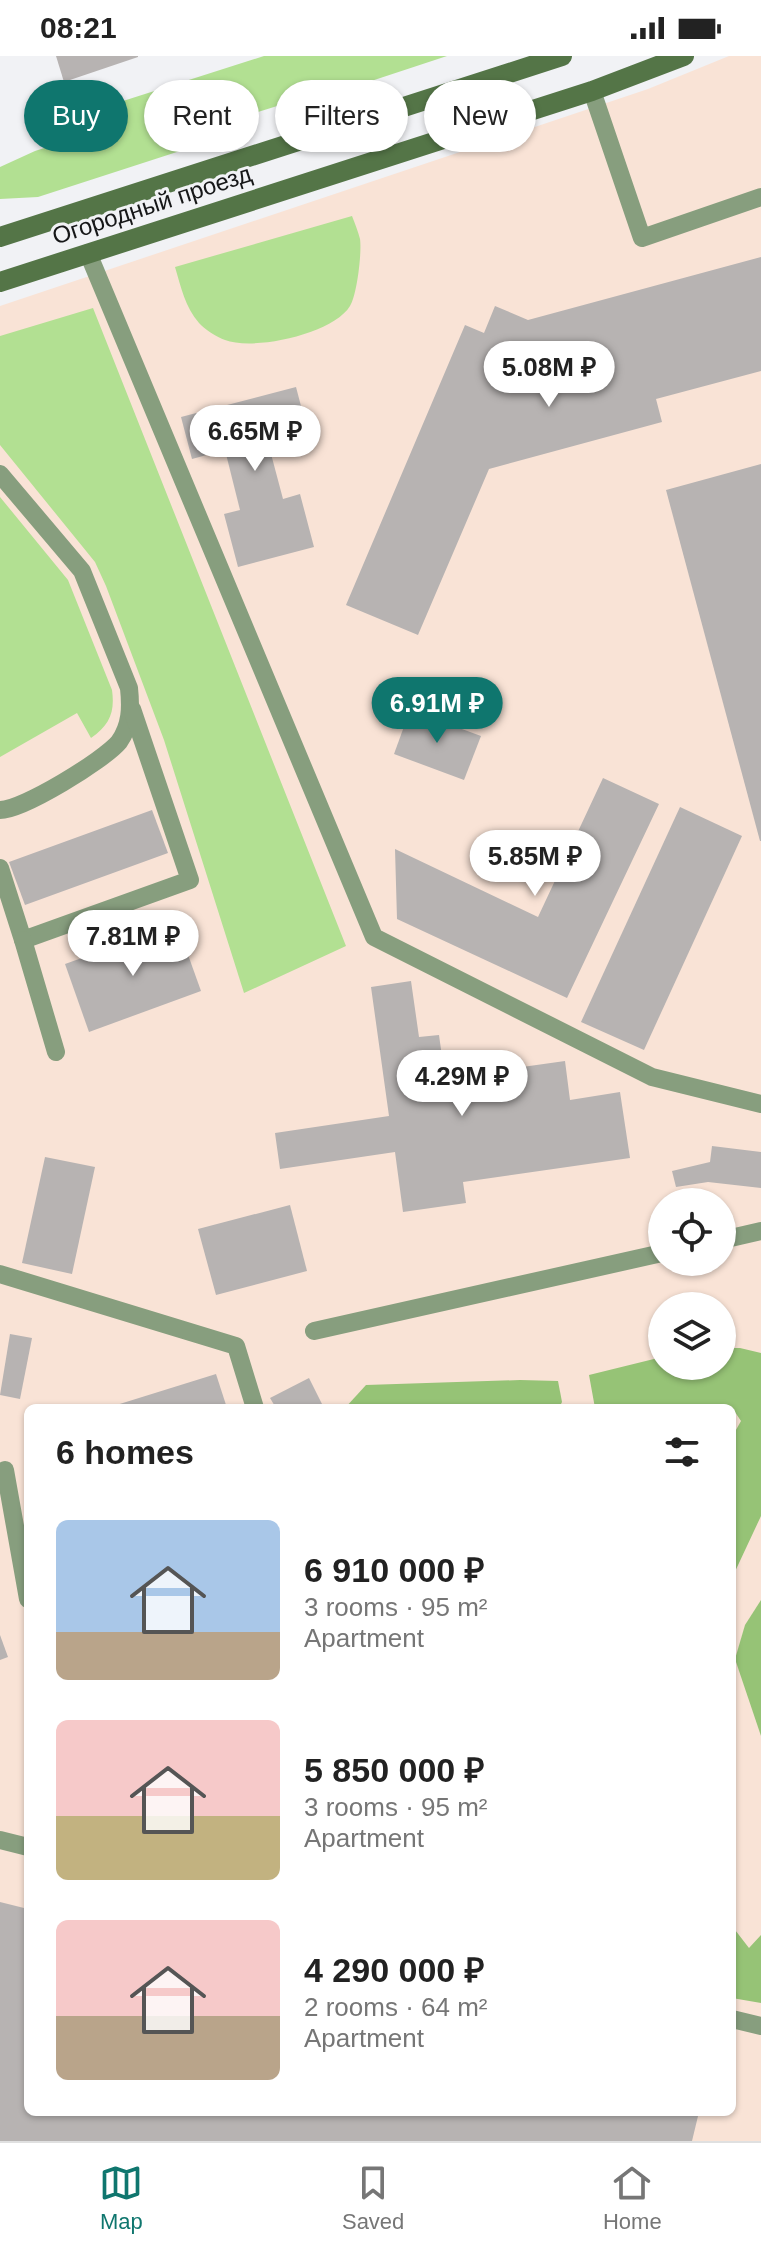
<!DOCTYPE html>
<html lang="en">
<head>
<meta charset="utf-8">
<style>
	body { margin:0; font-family:Helvetica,sans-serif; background:#f6f6f6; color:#222; height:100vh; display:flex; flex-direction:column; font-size:30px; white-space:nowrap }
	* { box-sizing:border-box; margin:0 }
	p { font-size:26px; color:#767676 }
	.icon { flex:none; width:44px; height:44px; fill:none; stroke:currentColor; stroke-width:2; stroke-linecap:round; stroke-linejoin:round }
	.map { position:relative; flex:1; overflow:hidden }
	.sheet { position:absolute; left:24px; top:1348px; width:712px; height:712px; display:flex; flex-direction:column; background:#fff; border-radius:12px; box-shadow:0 2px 6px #0004 }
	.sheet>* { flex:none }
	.hud { position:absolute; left:24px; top:24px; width:714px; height:72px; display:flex; gap:16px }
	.fabs { position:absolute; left:648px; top:1132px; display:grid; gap:16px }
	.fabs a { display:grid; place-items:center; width:88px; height:88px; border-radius:50%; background:#fff; box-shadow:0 2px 6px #0004; font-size:40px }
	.price { position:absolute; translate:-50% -68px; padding:0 18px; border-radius:28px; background:#fff; color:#222; font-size:26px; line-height:52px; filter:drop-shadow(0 2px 4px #0008) }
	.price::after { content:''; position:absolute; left:50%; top:48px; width:24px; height:18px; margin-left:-12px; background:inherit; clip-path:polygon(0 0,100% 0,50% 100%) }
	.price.current { background:#0f766e; color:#fff }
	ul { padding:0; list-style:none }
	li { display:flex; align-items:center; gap:24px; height:200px; padding:0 32px }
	li span { display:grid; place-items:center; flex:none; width:224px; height:160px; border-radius:12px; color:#555 }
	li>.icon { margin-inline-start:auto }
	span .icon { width:96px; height:96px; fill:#fffc; stroke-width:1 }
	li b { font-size:34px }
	h2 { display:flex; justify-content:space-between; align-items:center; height:96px; padding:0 32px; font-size:34px }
	.chip { padding:0 28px; border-radius:36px; background:#fff; box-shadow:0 2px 6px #0004; font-size:28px; line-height:72px }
	.chip.current { background:#0f766e; color:#fff }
	.status { display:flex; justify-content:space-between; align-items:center; height:56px; padding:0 40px; background:#fff; direction:ltr }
	.status svg { height:22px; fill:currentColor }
	.tabs { display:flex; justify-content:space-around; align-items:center; height:112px; border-top:2px solid #e0e0e0; background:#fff; font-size:22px; color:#767676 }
	.tabs a { display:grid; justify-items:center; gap:4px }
	.tabs .current { color:#0f766e }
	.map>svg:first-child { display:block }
</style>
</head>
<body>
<div class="status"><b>08:21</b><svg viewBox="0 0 49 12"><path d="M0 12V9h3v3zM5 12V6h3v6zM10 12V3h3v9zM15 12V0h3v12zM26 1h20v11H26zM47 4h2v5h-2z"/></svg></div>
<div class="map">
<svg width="761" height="2085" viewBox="0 0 761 2085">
	<rect width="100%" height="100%" fill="#f1f2f5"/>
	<path fill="#f9e3d6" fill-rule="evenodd" d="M729,0H761V2085H0V250L648,33ZM662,1146H722V1206H662ZM662,1250H722V1310H662ZM28,1352H732V2056H28Z"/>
	<g fill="#b2e092">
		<path d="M264,0H447L350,32L341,30L201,74L192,79L180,95L38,141L0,143V111L35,95L103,73L98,53Z"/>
		<path d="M352,160C355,168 358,175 360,183C362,196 357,239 350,250C333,278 254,295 225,284C217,281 204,273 199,267C185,251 181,231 175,211Z"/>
		<path d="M93,252L346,890L244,937L164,684L106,530L95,506L0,389V280Z"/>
		<path d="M0,441L68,524L112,634C115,656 110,669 91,682L77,657L0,701Z"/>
	</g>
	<g fill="#96c376">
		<path d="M722,1292H740L761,1297V1460L732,1522V1381L741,1365L731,1350L595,1352L589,1319L662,1301V1310H722Z"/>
		<path d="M520,1324L558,1325L562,1346L559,1352H345L366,1329Z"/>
		<path d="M761,1544V1680L735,1603L745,1569Z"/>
		<path d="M732,1870L749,1892L761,1879V1947L732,1942Z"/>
	</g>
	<g fill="#b7b3b2">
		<path d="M56,0H138V1L64,26Z"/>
		<path d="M761,201V315L656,343L662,366L489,413L418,579L346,549L465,269L484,277L495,250L528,264Z"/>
		<path d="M296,331L306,369L266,379L283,443L300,438L314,491L238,511L224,458L240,454L225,394L192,403L181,361Z"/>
		<path d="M761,408V785H760L666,434Z"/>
		<path d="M410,654L481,680L464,724L394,698Z"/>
		<path d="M603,722L659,748L567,942L397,863L395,793L538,861Z"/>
		<path d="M680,751L742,780L644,994L581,966Z"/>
		<path d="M152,754L168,797L25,849L9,806Z"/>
		<path d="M177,868L201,935L89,976L65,908Z"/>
		<path d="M411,925L419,981L439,979L445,1022L565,1005L570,1044L620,1036L630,1102L463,1126L466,1147L403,1156L395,1096L280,1113L275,1077L389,1060L371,931Z"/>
		<path d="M712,1090L761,1096V1132L708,1126L676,1131L672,1115L710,1106Z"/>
		<path d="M45,1101L95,1111L72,1218L22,1207Z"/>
		<path d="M290,1149L307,1215L216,1239L198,1173Z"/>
		<path d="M10,1278L32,1282L20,1343L0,1339Z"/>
		<path d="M216,1318L227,1352H110V1351Z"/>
		<path d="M309,1322L324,1352H276L270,1342Z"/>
		<path d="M0,1579L8,1601L0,1604Z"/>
		<path d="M0,1846L28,1853V2056H699L692,2085H0Z"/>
	</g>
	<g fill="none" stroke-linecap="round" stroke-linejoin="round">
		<g stroke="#879e7e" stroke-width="18">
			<path d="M592,35L642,182L761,141"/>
			<path d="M88,197L374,881L652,1021L761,1048"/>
			<path d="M0,418L82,515L129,632C131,651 131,669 119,686C104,704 23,754 0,754"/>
			<path d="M0,812L23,884L190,824L132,653"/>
			<path d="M23,884L56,996"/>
			<path d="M722,1184L761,1175"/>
			<path d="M0,1218L236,1290L255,1352"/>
			<path d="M314,1275L662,1197"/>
			<path d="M5,1414L28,1543"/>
			<path d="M0,1784L28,1791"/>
			<path d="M732,1963L761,1970"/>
		</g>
		<g stroke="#547547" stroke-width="20">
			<path d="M0,181L562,0"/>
			<path d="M0,226L592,35L684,0"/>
		</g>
	</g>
	<g text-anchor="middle" stroke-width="6" stroke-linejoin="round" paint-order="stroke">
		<g font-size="24" fill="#161718" stroke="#f1f2f5">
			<text transform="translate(152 149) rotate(-18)" y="8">Огородный проезд</text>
		</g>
	</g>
</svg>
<div class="fabs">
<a><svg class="icon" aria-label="locate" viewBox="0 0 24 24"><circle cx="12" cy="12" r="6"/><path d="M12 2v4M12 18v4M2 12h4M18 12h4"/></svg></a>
<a><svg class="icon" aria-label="layers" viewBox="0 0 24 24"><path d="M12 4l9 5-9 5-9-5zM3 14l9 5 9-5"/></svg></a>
</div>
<b class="price" style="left:549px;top:353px">5.08M ₽</b>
<b class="price" style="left:255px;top:417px">6.65M ₽</b>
<b class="price current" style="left:437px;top:689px">6.91M ₽</b>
<b class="price" style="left:535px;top:842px">5.85M ₽</b>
<b class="price" style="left:133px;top:922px">7.81M ₽</b>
<b class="price" style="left:462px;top:1062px">4.29M ₽</b>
<div class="hud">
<a class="chip current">Buy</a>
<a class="chip">Rent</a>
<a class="chip">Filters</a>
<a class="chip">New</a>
</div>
<section class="sheet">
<h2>6 homes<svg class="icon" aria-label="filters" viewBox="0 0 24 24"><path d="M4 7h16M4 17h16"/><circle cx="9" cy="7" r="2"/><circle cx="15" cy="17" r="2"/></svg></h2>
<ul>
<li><span style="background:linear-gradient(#a9c7e8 70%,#b9a48a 0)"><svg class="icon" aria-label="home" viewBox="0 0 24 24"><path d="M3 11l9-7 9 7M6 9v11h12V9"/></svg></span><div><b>6 910 000 ₽</b><p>3 rooms · 95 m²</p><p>Apartment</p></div></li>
<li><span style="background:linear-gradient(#f6c9c9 60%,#c2b280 0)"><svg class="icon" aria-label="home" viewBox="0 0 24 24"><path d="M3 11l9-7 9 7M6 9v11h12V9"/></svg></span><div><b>5 850 000 ₽</b><p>3 rooms · 95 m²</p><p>Apartment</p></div></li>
<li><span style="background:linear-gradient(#f6c9c9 60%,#b9a48a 0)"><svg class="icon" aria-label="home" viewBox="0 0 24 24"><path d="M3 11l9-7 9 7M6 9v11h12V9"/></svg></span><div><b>4 290 000 ₽</b><p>2 rooms · 64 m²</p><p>Apartment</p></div></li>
</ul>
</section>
</div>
<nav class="tabs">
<a class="current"><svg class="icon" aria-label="map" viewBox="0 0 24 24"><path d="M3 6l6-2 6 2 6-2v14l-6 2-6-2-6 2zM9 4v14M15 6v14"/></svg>Map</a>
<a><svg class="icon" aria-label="saved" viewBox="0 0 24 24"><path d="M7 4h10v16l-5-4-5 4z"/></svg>Saved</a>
<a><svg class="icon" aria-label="home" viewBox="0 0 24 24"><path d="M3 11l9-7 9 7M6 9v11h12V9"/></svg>Home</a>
</nav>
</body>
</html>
